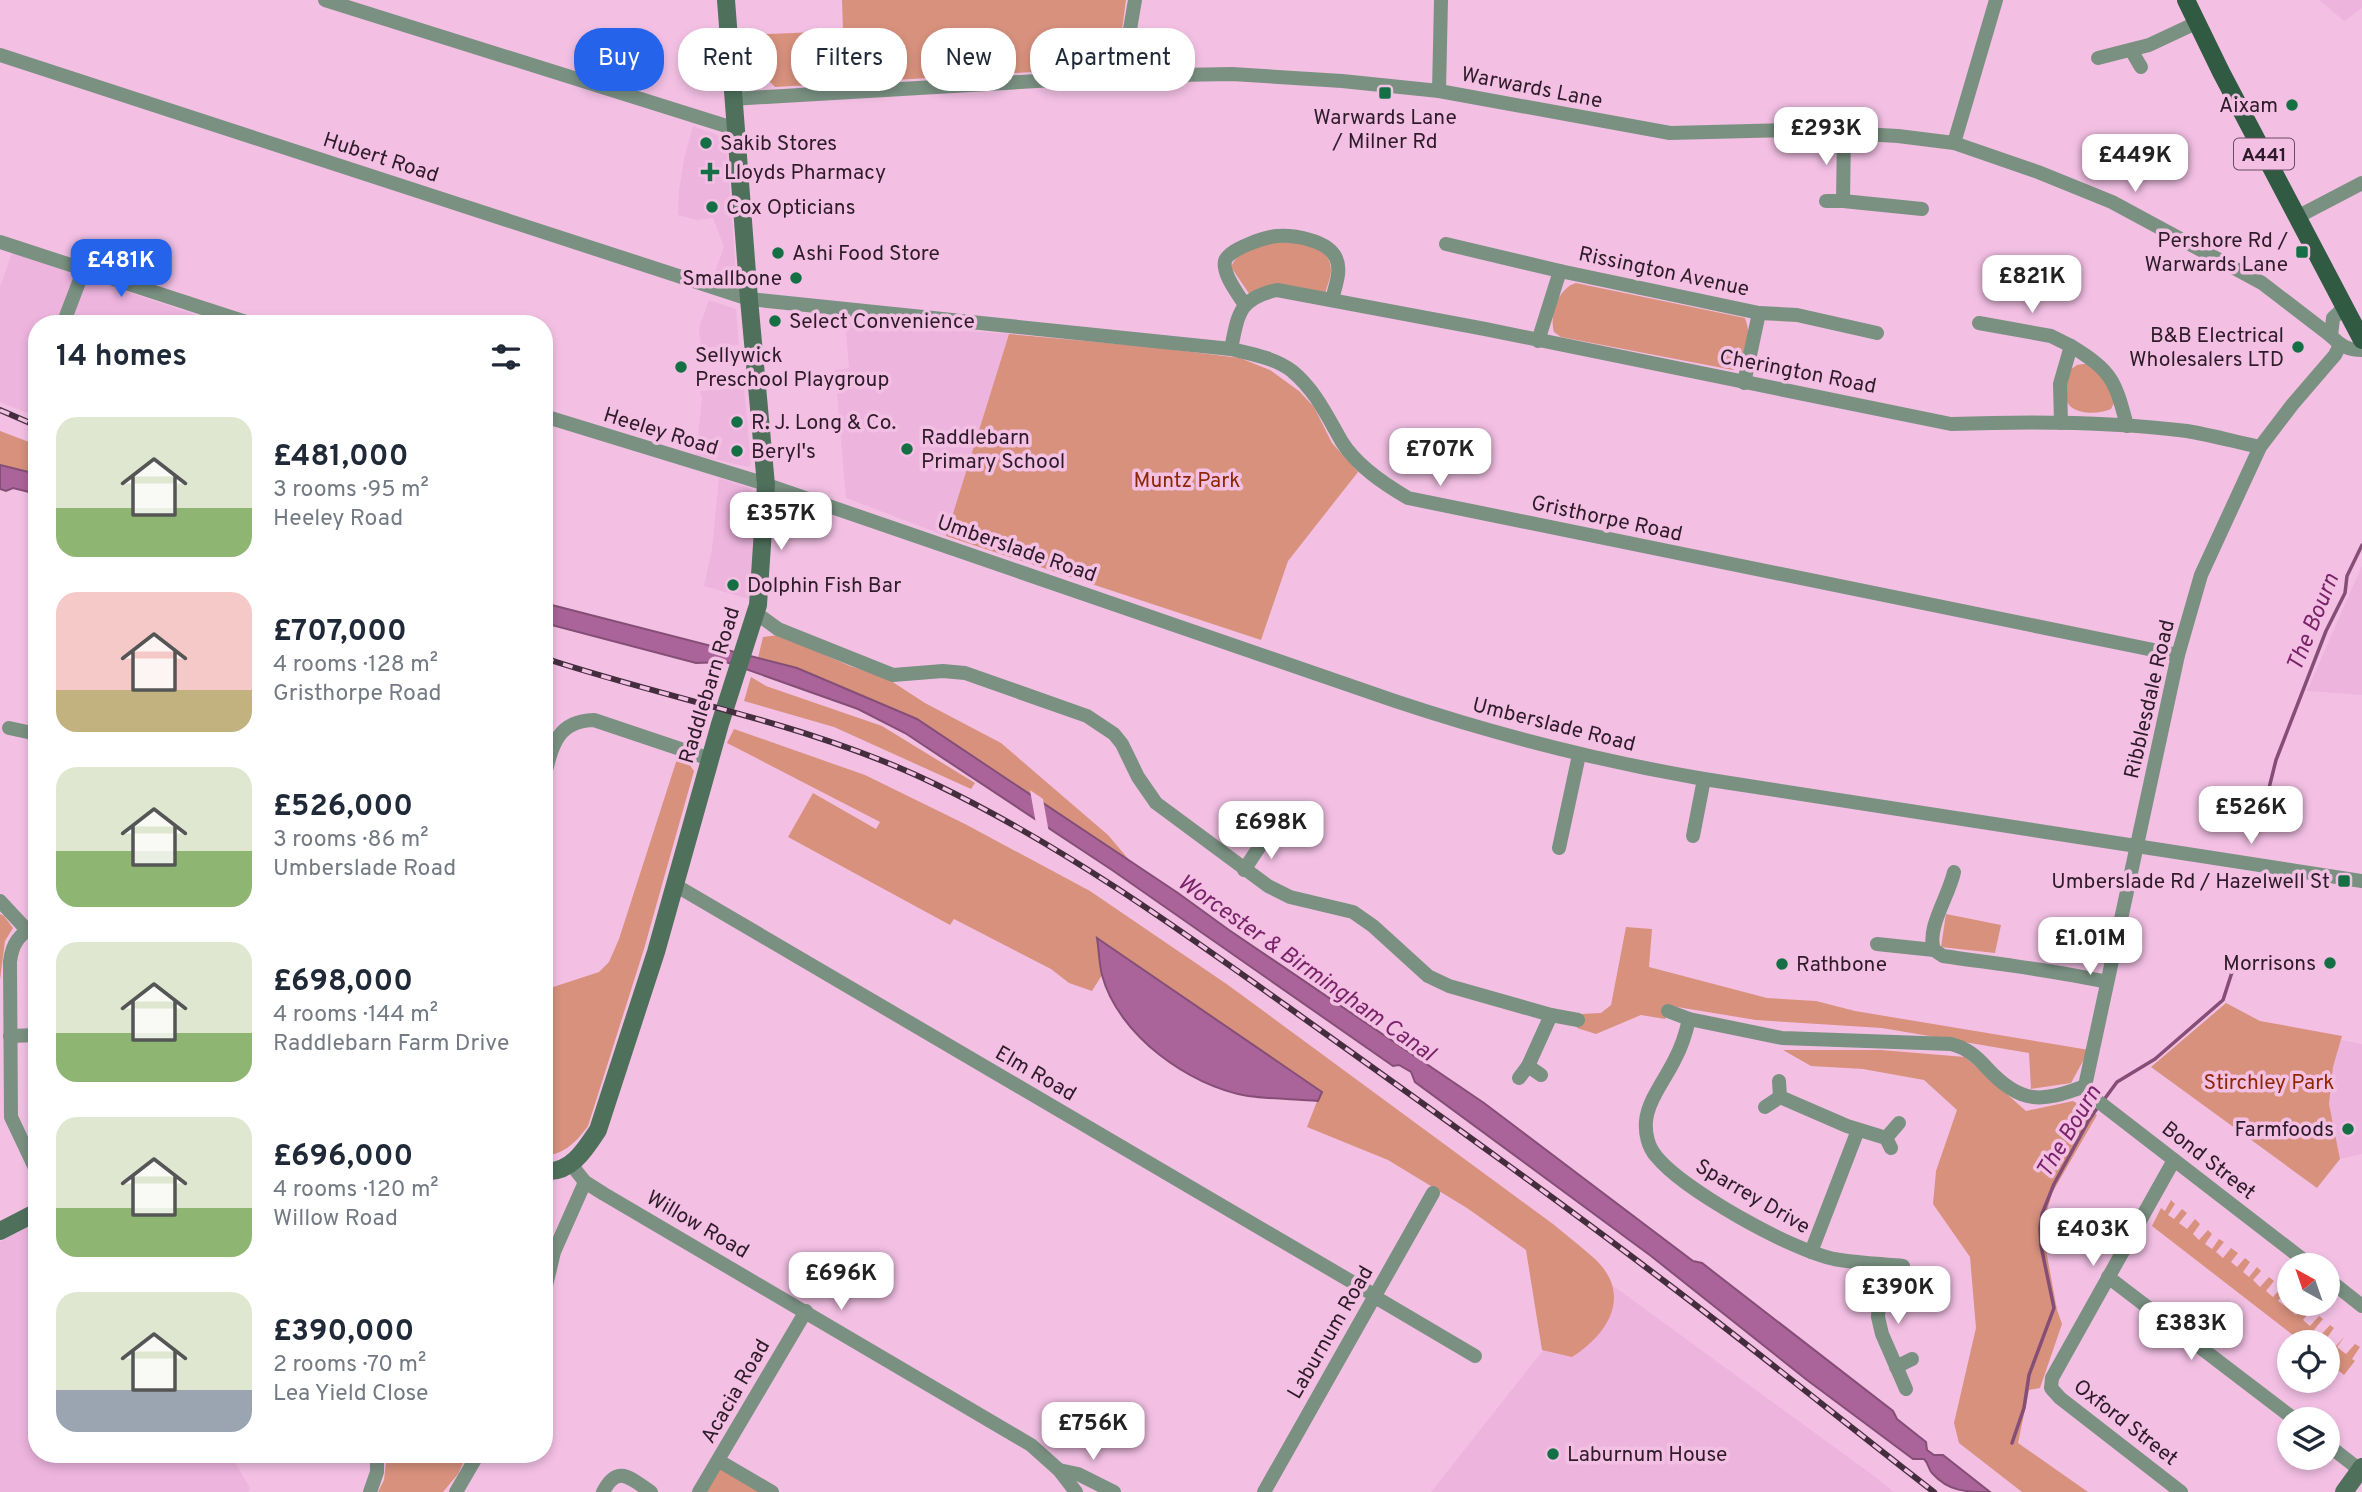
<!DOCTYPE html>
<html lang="en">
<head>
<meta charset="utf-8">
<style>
	body { margin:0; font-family:Overpass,sans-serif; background:#f6f6f7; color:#1f2937; height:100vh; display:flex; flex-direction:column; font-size:26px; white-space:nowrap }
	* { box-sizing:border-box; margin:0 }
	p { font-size:23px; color:#747a83 }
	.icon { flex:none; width:38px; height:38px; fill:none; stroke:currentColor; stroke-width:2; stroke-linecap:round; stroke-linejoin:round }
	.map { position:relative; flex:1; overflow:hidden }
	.drawer { position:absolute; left:28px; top:315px; width:525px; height:1148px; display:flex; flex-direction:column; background:#fff; border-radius:28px; box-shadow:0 4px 10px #0003 }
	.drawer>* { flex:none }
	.top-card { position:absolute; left:574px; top:28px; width:665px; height:63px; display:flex; gap:14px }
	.needle { width:46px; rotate:320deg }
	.tools { position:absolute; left:2277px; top:1253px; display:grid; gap:14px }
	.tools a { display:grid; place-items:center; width:63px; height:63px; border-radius:50%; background:#fff; box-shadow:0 4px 10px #0003; font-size:35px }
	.price { position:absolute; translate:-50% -60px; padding:0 16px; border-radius:14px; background:#fff; color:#222; font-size:23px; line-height:46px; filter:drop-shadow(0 2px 4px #0008) }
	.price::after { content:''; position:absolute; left:50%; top:42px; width:21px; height:16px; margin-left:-10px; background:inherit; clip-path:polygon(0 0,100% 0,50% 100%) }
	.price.selected { background:#2563eb; color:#fff }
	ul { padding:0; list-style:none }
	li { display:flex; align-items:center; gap:21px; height:175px; padding:0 28px }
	li span { display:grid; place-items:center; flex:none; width:196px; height:140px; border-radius:21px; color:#555 }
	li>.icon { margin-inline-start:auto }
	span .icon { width:84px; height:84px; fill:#fffc; stroke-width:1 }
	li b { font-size:30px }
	h2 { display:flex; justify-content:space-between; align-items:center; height:84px; padding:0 28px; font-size:30px }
	.chip { padding:0 24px; border-radius:28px; background:#fff; box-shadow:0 4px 10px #0003; font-size:24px; line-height:63px }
	.chip.selected { background:#2563eb; color:#fff }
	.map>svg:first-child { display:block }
</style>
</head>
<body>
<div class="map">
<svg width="2362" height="1492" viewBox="0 0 2362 1492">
	<rect width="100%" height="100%" fill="#f3c0e4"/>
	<g fill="#edb4de">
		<path d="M2319,0H2362V8L2344,21Z"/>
		<path d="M693,126L726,138L736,274L730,282L713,278L724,247L713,218L697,220L678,215L679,190L684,159Z"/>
		<path d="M12,253L223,324H37V417L0,402V287Z"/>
		<path d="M709,300L736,309L739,345L701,348L699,328Z"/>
		<path d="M845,322L1009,334L946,536L846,498L835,370L849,368Z"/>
		<path d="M744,388L751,464L748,467L696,455L702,399L700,391Z"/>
		<path d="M719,478L750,488L758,501L749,599L704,586L712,549Z"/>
		<path d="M2362,566V695L2307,691L2353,586Z"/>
		<path d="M2341,1040L2362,1044V1154L2340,1159L2329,1104L2333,1067Z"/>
		<path d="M37,1222V1454H230L250,1488L248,1492H0V1242Z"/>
		<path d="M1601,1277L1870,1473L1894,1492H1431Z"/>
	</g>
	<g fill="#d7917d">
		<path d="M842,0H1126L1117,67L775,87L744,55L743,35L843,31Z"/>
		<path d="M1277,241C1298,242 1332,244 1331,272C1330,280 1326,288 1325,295H1250L1231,267C1239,248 1259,246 1277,241Z"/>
		<path d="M1576,283L1745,318C1752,336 1748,357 1733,370L1561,337L1554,332C1549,315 1558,288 1576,283Z"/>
		<path d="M1009,334L1152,347L1240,358L1270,370L1299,391L1314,407L1332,443L1358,472L1288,561L1261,640L946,536Z"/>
		<path d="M2090,363L2101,374L2115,401L2111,409C2097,415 2067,416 2065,395C2064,388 2066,379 2067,372L2077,365Z"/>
		<path d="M0,431L37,445V474L0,465Z"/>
		<path d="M779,635L850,666L885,677L925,703L1001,743L1108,835L1130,861L917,718L797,669L758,658L763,637Z"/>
		<path d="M751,677L766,686L882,726L975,783L971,789L834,727L744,701Z"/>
		<path d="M734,729L865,775L965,824L1090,891L1228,985L1553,1224C1567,1236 1582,1247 1595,1259C1633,1295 1608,1334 1572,1357L1542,1350L1526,1250L1467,1208L1388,1160L1307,1127L1321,1091L1098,938L1102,975L1092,991L1069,983L1051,969L954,919L950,925L788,837L813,793L876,829L880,822L727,743Z"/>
		<path d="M677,759L689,764L694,771L644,949L588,1126C576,1142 565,1154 544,1156V990L599,972L609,962L619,939Z"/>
		<path d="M0,914L4,916L13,928L5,941L0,980Z"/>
		<path d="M1946,914L2001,925L1995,953L1941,947Z"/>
		<path d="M1626,927L1652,929L1649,967L1767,998L1816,1001L1855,1011L2089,1050L2071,1083L2031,1089L2029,1053L1882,1028L1756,1020L1671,1006L1665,1019L1641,1015L1596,1034L1577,1028L1581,1014L1601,1013L1611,1005Z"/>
		<path d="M2226,1003L2260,1021L2342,1036L2333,1067L2329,1104L2340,1159L2317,1188L2151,1067Z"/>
		<path d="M1783,1050H1881L1965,1057L2026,1111L2073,1101L2097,1115L2052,1193L2042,1228L2057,1310L2062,1324L2040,1388L2029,1390L2018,1443L2088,1492H2022L1959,1443L1954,1423L1976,1328L1970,1257L1933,1204L1936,1171L1957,1110L1924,1080L1863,1069L1811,1066Z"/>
		<path d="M2171,1200L2175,1204L2168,1215L2174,1219L2182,1209L2187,1213L2179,1223L2187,1229L2195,1219L2200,1224L2193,1234L2199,1240L2208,1230L2212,1234L2205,1244L2212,1249L2219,1239L2224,1242L2216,1252L2223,1258L2231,1248L2238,1253L2231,1262L2237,1267L2245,1258L2250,1262L2243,1272L2249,1277L2257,1267L2261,1271L2253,1280L2260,1287L2269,1277L2274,1281L2266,1291L2273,1297L2282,1287L2286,1290L2278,1301L2285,1306L2289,1301V1304H2294L2290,1310L2296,1315L2305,1305L2311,1310L2303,1320L2310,1326L2319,1316L2323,1319L2314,1330L2320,1336L2330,1325L2334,1328L2326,1339L2336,1346L2345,1336L2337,1347L2346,1354L2355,1344L2360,1347L2352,1359L2355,1361L2344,1375L2328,1362V1342H2302L2152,1226L2161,1208L2165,1211Z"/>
		<path d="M387,1454H467L458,1474L443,1492H378L384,1480Z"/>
		<path d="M720,1466L765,1492H704Z"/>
	</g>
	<g fill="#aa6499" stroke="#854e77" stroke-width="2">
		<path d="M0,465L37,474V494L13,488L6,491L0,489Z"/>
		<path d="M544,603L797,668L917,719L1178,893L1229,930L1484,1103L1693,1261L1702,1263L1893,1411L1897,1419L1926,1442L1927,1450L1934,1455H1943L1990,1492C1966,1492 1949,1492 1932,1473C1928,1469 1929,1464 1924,1459H1913L1807,1380L1651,1256L1415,1082L1411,1072L1399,1065L1393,1066L1112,870L905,733L858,709L726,662L696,663L544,623Z"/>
		<path d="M1097,938L1322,1092L1318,1101C1295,1099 1271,1099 1248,1096C1189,1086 1118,1035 1102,975C1099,963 1099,950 1097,938Z"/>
	</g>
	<path fill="#f3c0e4" d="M1030,790L1043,799L1049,833L1036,824Z"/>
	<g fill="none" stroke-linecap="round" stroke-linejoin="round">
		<g stroke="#854e77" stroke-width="3.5">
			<path d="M2258,832L2276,760L2326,631L2345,593L2347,576L2362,545"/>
			<path d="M2103,1101L2117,1082L2155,1059L2223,1000L2234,966"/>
			<path d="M2012,1443L2024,1408L2029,1375L2054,1308L2041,1246L2040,1228L2042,1214L2054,1184L2089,1120L2098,1107"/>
		</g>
		<g stroke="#7a9182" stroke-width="14">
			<path d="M325,0L736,129"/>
			<path d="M2131,50L2141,67"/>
			<path d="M0,55L749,299L1231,349C1252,354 1275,358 1292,371C1316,391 1327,416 1342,442C1357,466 1384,484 1408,498L2178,655"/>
			<path d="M2098,58L2149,45L2196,23"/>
			<path d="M1122,76L1135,0"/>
			<path d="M1439,91L1441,0"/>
			<path d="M732,99L1122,76L1232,74L1342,81L1439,91L1670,133L1792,130L1898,136L1954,143L2038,172L2112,202L2262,283L2331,336"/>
			<path d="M1954,143L1996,0"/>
			<path d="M1826,201H1843L1922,209"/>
			<path d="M1843,201L1844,133"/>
			<path d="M2297,217L2362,183"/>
			<path d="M0,242L252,324"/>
			<path d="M1446,244L1560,271"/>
			<path d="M1245,305C1238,294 1222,274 1225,261C1228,249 1266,237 1277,236C1294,235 1328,240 1336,258C1342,271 1335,286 1332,300"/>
			<path d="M2345,307L2333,318L2331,336C2341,346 2348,350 2362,350"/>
			<path d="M1979,323L2051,336L2071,346"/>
			<path d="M63,324L84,269"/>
			<path d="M1538,341L1560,271L1759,313L1797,315L1877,333"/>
			<path d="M1231,349C1238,314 1239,298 1277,290L1485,329L1951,424C2029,421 2109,421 2187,431C2211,435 2236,442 2260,447"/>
			<path d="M1744,383L1759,313"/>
			<path d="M544,416L756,481L1395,701C1497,735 1599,761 1704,779L2362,881"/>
			<path d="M2061,423L2060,384L2071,346C2112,371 2115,380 2127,426"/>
			<path d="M756,613L778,629L893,675L943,671L965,673L1087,716L1114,734L1122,744L1138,777L1156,803L1268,886L1290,897L1353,912L1373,926L1428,976L1449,986L1551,1015L1578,1020"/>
			<path d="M9,728L37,734"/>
			<path d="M544,778C552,747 556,721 594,720L710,759"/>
			<path d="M1693,836L1704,779"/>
			<path d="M1559,848L1579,755"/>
			<path d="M1244,870L1268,834"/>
			<path d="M675,885L1376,1296"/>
			<path d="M0,901L27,930"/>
			<path d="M37,926C19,933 12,944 10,962L11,1117L37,1172"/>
			<path d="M1877,944L1934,950L1943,956C1998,964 2053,970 2107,982"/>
			<path d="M1934,950C1926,928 1949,896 1954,872"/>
			<path d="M1668,1011L1689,1019L1782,1038L1951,1044C1967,1048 1976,1056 1987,1068C2020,1104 2041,1103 2085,1086"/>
			<path d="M1689,1019C1686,1033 1682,1046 1675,1059C1666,1078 1648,1100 1646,1121C1645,1133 1648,1147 1656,1156C1683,1190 1791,1250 1834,1259C1856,1263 1880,1264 1903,1266"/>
			<path d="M10,1036L37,1035"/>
			<path d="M1528,1066L1541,1075"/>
			<path d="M1519,1078L1528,1066L1551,1015"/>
			<path d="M1779,1081L1780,1097L1847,1126L1886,1138L1891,1148"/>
			<path d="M2085,1086L2178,655L2201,575L2260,447L2292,405L2335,355L2340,345"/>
			<path d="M2085,1086L2090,1095L2310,1265"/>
			<path d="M1765,1107L1780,1097"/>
			<path d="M1886,1138L1899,1123"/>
			<path d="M2174,1160L2052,1378L2051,1388L2060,1398L2181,1492"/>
			<path d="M570,1163L585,1182L604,1194L1031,1445L1059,1470L1076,1492"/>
			<path d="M1811,1252L1858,1130"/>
			<path d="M1881,1264L1878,1317L1882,1334L1906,1389"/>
			<path d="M2108,1277L2294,1419"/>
			<path d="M2328,1279L2362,1306"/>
			<path d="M544,1294L554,1252L585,1182"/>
			<path d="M1375,1297L1475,1356"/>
			<path d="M1896,1367L1912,1359"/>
			<path d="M2328,1445L2360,1470"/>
			<path d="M719,1461L772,1492"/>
			<path d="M1059,1470L1078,1474L1114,1492"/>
			<path d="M370,1492L377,1472V1454"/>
			<path d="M456,1492L478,1454"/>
			<path d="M603,1492C618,1463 631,1479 651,1492"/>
			<path d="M699,1492L806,1311"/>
			<path d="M1264,1492L1433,1193"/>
		</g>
		<g stroke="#4f715c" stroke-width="18">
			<path d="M544,1171C570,1174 585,1150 598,1130L656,952L720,724L758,605L766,485L749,299L726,0"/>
			<path d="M0,1231L37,1212"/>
			<path d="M2344,1492L2362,1467"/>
		</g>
		<path stroke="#305a41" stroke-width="18" d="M2186,0L2221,72L2362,340"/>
		<g stroke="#442e3e" stroke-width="6">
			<g id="rail">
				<path d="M0,410L37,426"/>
				<path d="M544,658C674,701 812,724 935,784C1074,851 1198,943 1323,1032C1439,1115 1555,1198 1668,1284C1758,1352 1845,1423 1934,1492"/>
			</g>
		</g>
		<use href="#rail" stroke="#f3c0e4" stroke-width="3.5" stroke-dasharray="10" stroke-linecap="butt"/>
	</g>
	<g fill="#147044" stroke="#f3c0e4" stroke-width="2.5">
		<rect x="1378" y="86" width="14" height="14" rx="3.5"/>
		<circle cx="2292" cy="105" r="7"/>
		<circle cx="706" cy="143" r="7"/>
		<path d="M706.5 161.5h7v7h7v7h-7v7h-7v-7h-7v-7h7z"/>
		<circle cx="712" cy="207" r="7"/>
		<rect x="2295" y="245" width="14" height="14" rx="3.5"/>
		<circle cx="778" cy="253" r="7"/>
		<circle cx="796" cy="278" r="7"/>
		<circle cx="775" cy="321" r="7"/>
		<circle cx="2298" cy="347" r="7"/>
		<circle cx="681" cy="367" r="7"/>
		<circle cx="737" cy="422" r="7"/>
		<circle cx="907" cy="449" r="7"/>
		<circle cx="737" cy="451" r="7"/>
		<circle cx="733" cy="585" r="7"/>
		<rect x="2337" y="874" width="14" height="14" rx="3.5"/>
		<circle cx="2330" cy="963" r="7"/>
		<circle cx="1782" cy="964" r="7"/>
		<circle cx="2348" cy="1129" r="7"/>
		<circle cx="1553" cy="1454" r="7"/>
	</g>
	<g text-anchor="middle" stroke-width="7" stroke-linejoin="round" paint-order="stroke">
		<rect fill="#f3c0e4" stroke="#694c61" stroke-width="2" x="2234" y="138.5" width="60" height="31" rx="5"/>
		<g font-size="19" font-weight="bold" fill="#2e1b29">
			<text x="2264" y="161">A441</text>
		</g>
		<g font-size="21" fill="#2e1b29" stroke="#f3c0e4">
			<text transform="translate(1532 87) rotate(11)" y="7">Warwards Lane</text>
			<text transform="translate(381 157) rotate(18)" y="7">Hubert Road</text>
			<text transform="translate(1664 271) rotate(12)" y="7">Rissington Avenue</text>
			<text transform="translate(1798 371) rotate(11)" y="7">Cherington Road</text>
			<text transform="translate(661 431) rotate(17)" y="7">Heeley Road</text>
			<text transform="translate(1607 518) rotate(12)" y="7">Gristhorpe Road</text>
			<text transform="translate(1017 548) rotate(19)" y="7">Umberslade Road</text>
			<text transform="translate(709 685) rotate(-73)" y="7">Raddlebarn Road</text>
			<text transform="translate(2149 699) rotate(-77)" y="7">Ribblesdale Road</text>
			<text transform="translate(1554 724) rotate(14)" y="7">Umberslade Road</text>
			<text transform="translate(1036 1073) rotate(30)" y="7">Elm Road</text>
			<text transform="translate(2209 1160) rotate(38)" y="7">Bond Street</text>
			<text transform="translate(1753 1196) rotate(30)" y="7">Sparrey Drive</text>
			<text transform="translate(698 1224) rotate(30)" y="7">Willow Road</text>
			<text transform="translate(1330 1332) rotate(-60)" y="7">Laburnum Road</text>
			<text transform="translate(735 1391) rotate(-60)" y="7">Acacia Road</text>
			<text transform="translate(2126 1422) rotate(38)" y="7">Oxford Street</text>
		</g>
		<g font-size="21" fill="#2e1b29" stroke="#f3c0e4" text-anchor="start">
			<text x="2278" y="112" text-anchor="end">Aixam</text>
			<text x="1385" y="124" text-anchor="middle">Warwards Lane<tspan x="1385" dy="24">/ Milner Rd</tspan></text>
			<text x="720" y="150">Sakib Stores</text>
			<text x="724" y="179">Lloyds Pharmacy</text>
			<text x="726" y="214">Cox Opticians</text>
			<text x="2288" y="247" text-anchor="end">Pershore Rd /<tspan x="2288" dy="24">Warwards Lane</tspan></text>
			<text x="792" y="260">Ashi Food Store</text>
			<text x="782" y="285" text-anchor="end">Smallbone</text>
			<text x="789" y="328">Select Convenience</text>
			<text x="2284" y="342" text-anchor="end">B&amp;B Electrical<tspan x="2284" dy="24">Wholesalers LTD</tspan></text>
			<text x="695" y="362">Sellywick<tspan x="695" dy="24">Preschool Playgroup</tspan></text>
			<text x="751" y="429">R. J. Long &amp; Co.</text>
			<text x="921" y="444">Raddlebarn<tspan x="921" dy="24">Primary School</tspan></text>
			<text x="751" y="458">Beryl's</text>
			<text x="747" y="592">Dolphin Fish Bar</text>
			<text x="2330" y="888" text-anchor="end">Umberslade Rd / Hazelwell St</text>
			<text x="2316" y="970" text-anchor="end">Morrisons</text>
			<text x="1796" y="971">Rathbone</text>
			<text x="2334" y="1136" text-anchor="end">Farmfoods</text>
			<text x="1567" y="1461">Laburnum House</text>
		</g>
		<g font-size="21" fill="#8d2702" stroke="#f3c0e4">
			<text x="1187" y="487">Muntz Park</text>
			<text x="2269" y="1089">Stirchley Park</text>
		</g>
		<g font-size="23" font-style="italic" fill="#792369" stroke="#f3c0e4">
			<text transform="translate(2312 622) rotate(-68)" y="8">The Bourn</text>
			<text transform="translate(1307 967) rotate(35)" y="8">Worcester &amp; Birmingham Canal</text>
			<text transform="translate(2068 1131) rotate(-59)" y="8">The Bourn</text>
		</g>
	</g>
</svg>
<div class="tools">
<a><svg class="needle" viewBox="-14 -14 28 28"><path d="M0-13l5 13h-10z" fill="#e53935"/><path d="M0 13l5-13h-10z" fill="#747a83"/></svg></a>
<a><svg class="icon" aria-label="locate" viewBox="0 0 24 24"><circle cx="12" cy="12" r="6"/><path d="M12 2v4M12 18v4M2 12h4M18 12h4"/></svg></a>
<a><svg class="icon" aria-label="layers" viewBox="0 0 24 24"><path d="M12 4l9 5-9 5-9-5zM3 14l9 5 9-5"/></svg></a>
</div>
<b class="price" style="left:1826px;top:167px">£293K</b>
<b class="price" style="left:2135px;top:194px">£449K</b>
<b class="price selected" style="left:121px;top:299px">£481K</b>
<b class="price" style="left:2032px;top:315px">£821K</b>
<b class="price" style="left:1440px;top:488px">£707K</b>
<b class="price" style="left:781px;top:552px">£357K</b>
<b class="price" style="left:2251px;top:846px">£526K</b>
<b class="price" style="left:1271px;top:861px">£698K</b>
<b class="price" style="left:2090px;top:977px">£1.01M</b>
<b class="price" style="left:2093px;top:1268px">£403K</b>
<b class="price" style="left:841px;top:1312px">£696K</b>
<b class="price" style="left:1898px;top:1326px">£390K</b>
<b class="price" style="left:2191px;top:1362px">£383K</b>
<b class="price" style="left:1093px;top:1462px">£756K</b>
<div class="top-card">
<a class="chip selected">Buy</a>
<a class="chip">Rent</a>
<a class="chip">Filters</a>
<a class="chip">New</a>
<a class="chip">Apartment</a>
</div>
<section class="drawer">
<h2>14 homes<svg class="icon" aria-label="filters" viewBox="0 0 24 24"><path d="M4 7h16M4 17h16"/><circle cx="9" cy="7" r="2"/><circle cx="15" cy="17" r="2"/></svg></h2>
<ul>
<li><span style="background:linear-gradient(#dfe7d0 65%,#8fb573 0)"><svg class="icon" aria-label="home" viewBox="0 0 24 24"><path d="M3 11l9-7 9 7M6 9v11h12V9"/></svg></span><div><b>£481,000</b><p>3 rooms · 95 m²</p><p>Heeley Road</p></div></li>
<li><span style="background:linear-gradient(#f6c9c9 70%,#c2b280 0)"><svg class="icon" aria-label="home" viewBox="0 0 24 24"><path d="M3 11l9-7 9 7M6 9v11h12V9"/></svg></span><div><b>£707,000</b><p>4 rooms · 128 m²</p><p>Gristhorpe Road</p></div></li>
<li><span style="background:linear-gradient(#dfe7d0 60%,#8fb573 0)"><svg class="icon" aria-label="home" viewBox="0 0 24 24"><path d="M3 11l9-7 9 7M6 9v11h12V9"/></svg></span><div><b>£526,000</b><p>3 rooms · 86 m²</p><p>Umberslade Road</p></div></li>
<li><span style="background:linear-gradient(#dfe7d0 65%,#8fb573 0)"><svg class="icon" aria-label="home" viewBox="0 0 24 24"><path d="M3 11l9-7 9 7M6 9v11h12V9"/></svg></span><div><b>£698,000</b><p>4 rooms · 144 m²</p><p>Raddlebarn Farm Drive</p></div></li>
<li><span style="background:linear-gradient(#dfe7d0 65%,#8fb573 0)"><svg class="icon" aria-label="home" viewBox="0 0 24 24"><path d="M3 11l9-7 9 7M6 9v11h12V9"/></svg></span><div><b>£696,000</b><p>4 rooms · 120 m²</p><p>Willow Road</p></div></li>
<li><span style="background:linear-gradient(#dfe7d0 70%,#9aa5b1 0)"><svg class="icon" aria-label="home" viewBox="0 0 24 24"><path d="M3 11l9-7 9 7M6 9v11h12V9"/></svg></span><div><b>£390,000</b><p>2 rooms · 70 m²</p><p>Lea Yield Close</p></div></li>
</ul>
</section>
</div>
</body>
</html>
